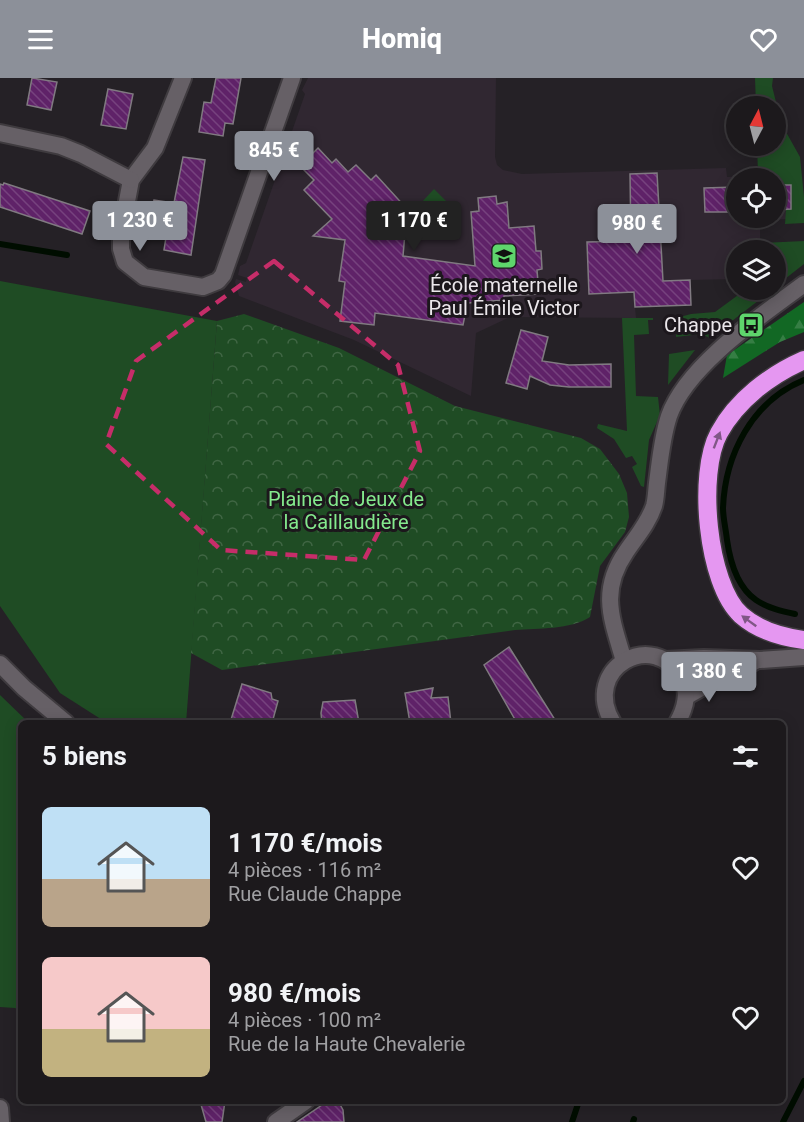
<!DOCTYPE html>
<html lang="fr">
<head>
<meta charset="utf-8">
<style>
	body { margin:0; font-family:Roboto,sans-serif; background:#252225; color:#f1f3f6; height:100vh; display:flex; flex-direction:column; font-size:22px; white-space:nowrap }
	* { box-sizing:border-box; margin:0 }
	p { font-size:20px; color:#a0a0a3 }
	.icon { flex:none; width:33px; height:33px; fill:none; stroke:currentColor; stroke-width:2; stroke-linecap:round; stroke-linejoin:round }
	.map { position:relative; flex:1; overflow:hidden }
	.sheet { position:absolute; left:18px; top:642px; width:768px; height:384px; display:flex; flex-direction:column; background:#1c191c; border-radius:9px; box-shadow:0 3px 15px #0003,0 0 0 2px #3a383b }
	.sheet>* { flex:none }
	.needle { width:39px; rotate:7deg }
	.controls { position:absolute; left:726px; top:18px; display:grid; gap:12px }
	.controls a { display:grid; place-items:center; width:60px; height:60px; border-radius:50%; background:#1c191c; box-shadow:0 3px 15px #0003,0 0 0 2px #3a383b; font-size:30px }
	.price { position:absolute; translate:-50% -51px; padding:0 14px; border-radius:6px; background:#8c9099; color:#fff; font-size:20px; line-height:39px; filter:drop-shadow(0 2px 3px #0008) }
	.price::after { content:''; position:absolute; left:50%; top:36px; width:18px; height:14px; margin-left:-9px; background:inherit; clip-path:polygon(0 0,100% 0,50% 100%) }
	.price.active { background:#222; color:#fff }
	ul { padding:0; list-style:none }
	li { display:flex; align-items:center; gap:18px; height:150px; padding:0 24px }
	li span { display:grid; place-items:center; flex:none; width:168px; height:120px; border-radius:9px; color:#555 }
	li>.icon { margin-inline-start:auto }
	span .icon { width:72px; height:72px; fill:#fffc; stroke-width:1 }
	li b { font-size:26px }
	h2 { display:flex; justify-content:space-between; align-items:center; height:72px; padding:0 24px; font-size:26px }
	header { display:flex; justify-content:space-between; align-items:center; height:78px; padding:0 24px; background:#8c9099; color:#fff; font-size:27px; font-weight:800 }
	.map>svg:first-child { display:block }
</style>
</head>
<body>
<header><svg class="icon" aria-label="menu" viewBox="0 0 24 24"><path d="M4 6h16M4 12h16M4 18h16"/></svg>Homiq<svg class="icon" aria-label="heart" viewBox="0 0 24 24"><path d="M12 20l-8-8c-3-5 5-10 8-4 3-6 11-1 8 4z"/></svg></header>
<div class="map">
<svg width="804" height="1044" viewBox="0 0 804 1044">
	<defs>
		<pattern id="forest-firs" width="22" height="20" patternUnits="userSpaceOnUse" patternTransform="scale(1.5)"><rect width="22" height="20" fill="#126824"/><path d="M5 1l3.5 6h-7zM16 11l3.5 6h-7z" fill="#357e44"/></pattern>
		<pattern id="park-crowns" width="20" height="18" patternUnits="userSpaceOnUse" patternTransform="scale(1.5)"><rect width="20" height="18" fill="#1f4c24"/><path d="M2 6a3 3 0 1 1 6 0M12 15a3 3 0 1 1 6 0" fill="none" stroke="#406644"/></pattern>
		<pattern id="building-back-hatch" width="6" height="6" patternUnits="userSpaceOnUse" patternTransform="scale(1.5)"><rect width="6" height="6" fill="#5f2268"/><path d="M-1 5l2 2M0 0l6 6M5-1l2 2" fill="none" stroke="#76427e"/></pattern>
	</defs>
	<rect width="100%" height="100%" fill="#252126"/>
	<path fill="#302731" d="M308,0H496L495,79L497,87L503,92L522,96L726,90L727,99L749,98V100H736V140H776V107H791V131L786,132V141L760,143V172H736V201L690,202L691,227L635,229L636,240L510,239L476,255L471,318L354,262L239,218L235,204L236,201L246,204L247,200L238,197L240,188L246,185L305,16L302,12Z"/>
	<g fill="#1f4c24">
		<path d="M755,0H773L772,8L776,24L770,27L771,28H756Z"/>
		<path d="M776,36L800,79L804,119V145L785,146L786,131H791V107H776V100H749L748,94L758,95L757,68H776Z"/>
		<path d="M434,111L449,126L423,153L408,139Z"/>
		<path d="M804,163V186L776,208V172H760V165Z"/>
		<path d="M0,203L217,243L186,645H107L60,615L0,528Z"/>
		<path d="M745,212H772L710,260L701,256L676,259V240L691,236L715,234Z"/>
		<path d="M622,240H653V242H648L649,256L634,257L636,318L658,319L660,337L649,362L644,409L641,408L632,389L637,386L632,378L626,380L614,361L597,350L598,346L627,353Z"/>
		<path d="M695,272L668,307L669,276Z"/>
		<path d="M0,617L29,645H21V933L15,930L0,929Z"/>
	</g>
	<path fill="url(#forest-firs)" d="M804,224V254L780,264L723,300L727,277Z"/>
	<path fill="url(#park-crowns)" d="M244,236L339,270L455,328L581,360L600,371L619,396L627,415L629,439L625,454L600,488L590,539C570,552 538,550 515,552L222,592L191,575L217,243Z"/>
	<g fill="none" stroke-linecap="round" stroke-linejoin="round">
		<g stroke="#000d00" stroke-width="6">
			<path d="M0,166L67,177"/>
			<path d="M795,536C781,533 768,530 756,522C737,509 730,483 727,462C726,452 723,440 723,430C725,377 752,323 804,302"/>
			<path d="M572,1044L579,1023"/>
			<path d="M633,1044L634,1041"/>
			<path d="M783,1044L804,1003"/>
		</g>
	</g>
	<g fill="url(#building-back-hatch)" stroke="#807a81" stroke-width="1.5">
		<path d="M32,0L57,4L51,32L27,27Z"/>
		<path d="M216,0H241L233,46L225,45L223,58L199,54L204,24L211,25Z"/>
		<path d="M108,11L133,16L126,51L101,47Z"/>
		<path d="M318,70L332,85L336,81L348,94L356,87L371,102L376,97L407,131L403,178L475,188L471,134L479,133L478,120L496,118L497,126L507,124L509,150L534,148L536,173H541L542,191L537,192L539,216L504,218V222L431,228L465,237L463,247L375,235L374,247L340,243L345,204L339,203L345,162L313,158L332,141L304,112L314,102L300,88Z"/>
		<path d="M183,79L205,82L191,177L164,172L168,147L149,144L154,122L174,125Z"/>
		<path d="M657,95L663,203L690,202L691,227L635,229L634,214L589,216L587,164L631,163L630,96Z"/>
		<path d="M4,105L90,133L82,156L0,129V106L3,107Z"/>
		<path d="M776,107H791V131L776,132Z"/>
		<path d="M736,109V134H705L704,110Z"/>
		<path d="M521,252L548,259L542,283L569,287L611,286V309H569L550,307L530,298L527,311L506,305Z"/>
		<path d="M509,569L557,645H517L484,587Z"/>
		<path d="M242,606L271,615L272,621L278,623L272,645H230Z"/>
		<path d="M433,610L431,620L448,619L451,645H410L405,615Z"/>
		<path d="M355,622L359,645H322L321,635L323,624Z"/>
		<path d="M200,1023H225L222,1044H206Z"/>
		<path d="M328,1023H338L343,1032L344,1044H297Z"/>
	</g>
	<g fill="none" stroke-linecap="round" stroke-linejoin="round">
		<g stroke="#3f3b3f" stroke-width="20">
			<g id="minor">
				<path d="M183,0L155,70L131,102L121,155V171L125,184L144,199L203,209L218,203L223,197L292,0"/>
				<path d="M0,55L61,68L81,76L131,102"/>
				<path d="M624,583C612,542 599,513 626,474C636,459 648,446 654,428C656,421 656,413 657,405C660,383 662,359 669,338C687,287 761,238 804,206"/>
				<path d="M0,1030L1,1044"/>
				<path d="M276,1044L306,1023"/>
			</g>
		</g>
		<g stroke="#3f3b3f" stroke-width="20">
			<g id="tertiary">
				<path d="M665,582L704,580L760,582L804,579"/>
				<path d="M0,586L24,610L66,645"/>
				<path d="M687,618L735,591L754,584"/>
				<path d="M613,645C580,590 655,549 682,601C690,616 685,631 677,645"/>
			</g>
		</g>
		<g stroke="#3f3b3f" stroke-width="21">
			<path id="motorway" d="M804,282C770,297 737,322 719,355C697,395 707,506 741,537C759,553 781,559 804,562"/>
		</g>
		<use href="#minor" stroke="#666066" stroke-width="16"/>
		<use href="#tertiary" stroke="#666066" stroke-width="16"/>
		<use href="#motorway" stroke="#e597f1" stroke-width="18"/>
	</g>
	<defs><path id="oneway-solid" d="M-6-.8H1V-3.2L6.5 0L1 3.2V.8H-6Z" transform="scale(1.5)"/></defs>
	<g fill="#805786">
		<use href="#oneway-solid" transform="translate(717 362) rotate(-69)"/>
		<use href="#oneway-solid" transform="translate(749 543) rotate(-144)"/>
	</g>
	<path fill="none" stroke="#c62d69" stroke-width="4.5" stroke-dasharray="12 8" stroke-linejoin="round" d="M274,183L398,287L420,373L364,482L221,472L106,366L136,283Z"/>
	<defs>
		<g id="school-square" transform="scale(1.35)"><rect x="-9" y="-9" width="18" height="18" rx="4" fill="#5ed56c" stroke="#1c171c"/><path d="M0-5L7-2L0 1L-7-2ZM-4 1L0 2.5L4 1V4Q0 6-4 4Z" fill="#111"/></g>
		<g id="bus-square" transform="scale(1.35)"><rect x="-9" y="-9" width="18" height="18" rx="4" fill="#5ed56c" stroke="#1c171c"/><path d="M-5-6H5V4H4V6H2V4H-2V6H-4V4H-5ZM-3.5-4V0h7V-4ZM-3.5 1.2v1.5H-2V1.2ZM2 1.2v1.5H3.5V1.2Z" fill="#111"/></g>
	</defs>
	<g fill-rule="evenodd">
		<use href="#school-square" x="504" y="178"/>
		<use href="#bus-square" x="751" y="247"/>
	</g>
	<g text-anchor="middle" stroke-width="6" stroke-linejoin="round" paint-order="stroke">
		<g font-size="20" fill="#ebe7eb" stroke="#1c171c">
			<text x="504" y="214">École maternelle<tspan x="504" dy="23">Paul Émile Victor</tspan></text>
			<text x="732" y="254" text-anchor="end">Chappe</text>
		</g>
		<g font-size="20" fill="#84e98d" stroke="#1c171c">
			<text x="346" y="428">Plaine de Jeux de<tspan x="346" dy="23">la Caillaudière</tspan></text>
		</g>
	</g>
</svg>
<div class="controls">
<a><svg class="needle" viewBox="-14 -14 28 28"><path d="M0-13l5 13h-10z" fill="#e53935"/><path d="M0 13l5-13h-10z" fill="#a0a0a3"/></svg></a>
<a><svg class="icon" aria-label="locate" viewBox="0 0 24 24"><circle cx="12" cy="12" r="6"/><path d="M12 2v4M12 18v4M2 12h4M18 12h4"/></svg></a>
<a><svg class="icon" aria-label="layers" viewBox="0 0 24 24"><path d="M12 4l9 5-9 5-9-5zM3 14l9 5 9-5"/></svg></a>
</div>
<b class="price" style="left:274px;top:104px">845 €</b>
<b class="price" style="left:140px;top:174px">1 230 €</b>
<b class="price active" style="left:414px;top:174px">1 170 €</b>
<b class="price" style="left:637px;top:177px">980 €</b>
<b class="price" style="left:709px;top:625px">1 380 €</b>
<section class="sheet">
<h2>5 biens<svg class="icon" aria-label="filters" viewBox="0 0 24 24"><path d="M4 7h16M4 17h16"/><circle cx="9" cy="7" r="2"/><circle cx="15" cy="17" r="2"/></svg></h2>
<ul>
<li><span style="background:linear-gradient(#bfe0f5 60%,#b9a48a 0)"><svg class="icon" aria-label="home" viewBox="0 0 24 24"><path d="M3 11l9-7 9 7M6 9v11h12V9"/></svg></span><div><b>1 170 €/mois</b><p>4 pièces · 116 m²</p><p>Rue Claude Chappe</p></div><svg class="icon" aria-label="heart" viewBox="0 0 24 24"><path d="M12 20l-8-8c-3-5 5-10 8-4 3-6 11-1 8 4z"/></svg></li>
<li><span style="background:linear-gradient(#f6c9c9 60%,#c2b280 0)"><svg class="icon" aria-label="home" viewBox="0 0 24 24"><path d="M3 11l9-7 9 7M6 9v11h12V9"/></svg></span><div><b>980 €/mois</b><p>4 pièces · 100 m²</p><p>Rue de la Haute Chevalerie</p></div><svg class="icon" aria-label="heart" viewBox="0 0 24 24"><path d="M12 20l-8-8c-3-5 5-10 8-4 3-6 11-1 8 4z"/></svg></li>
</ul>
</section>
</div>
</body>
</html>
